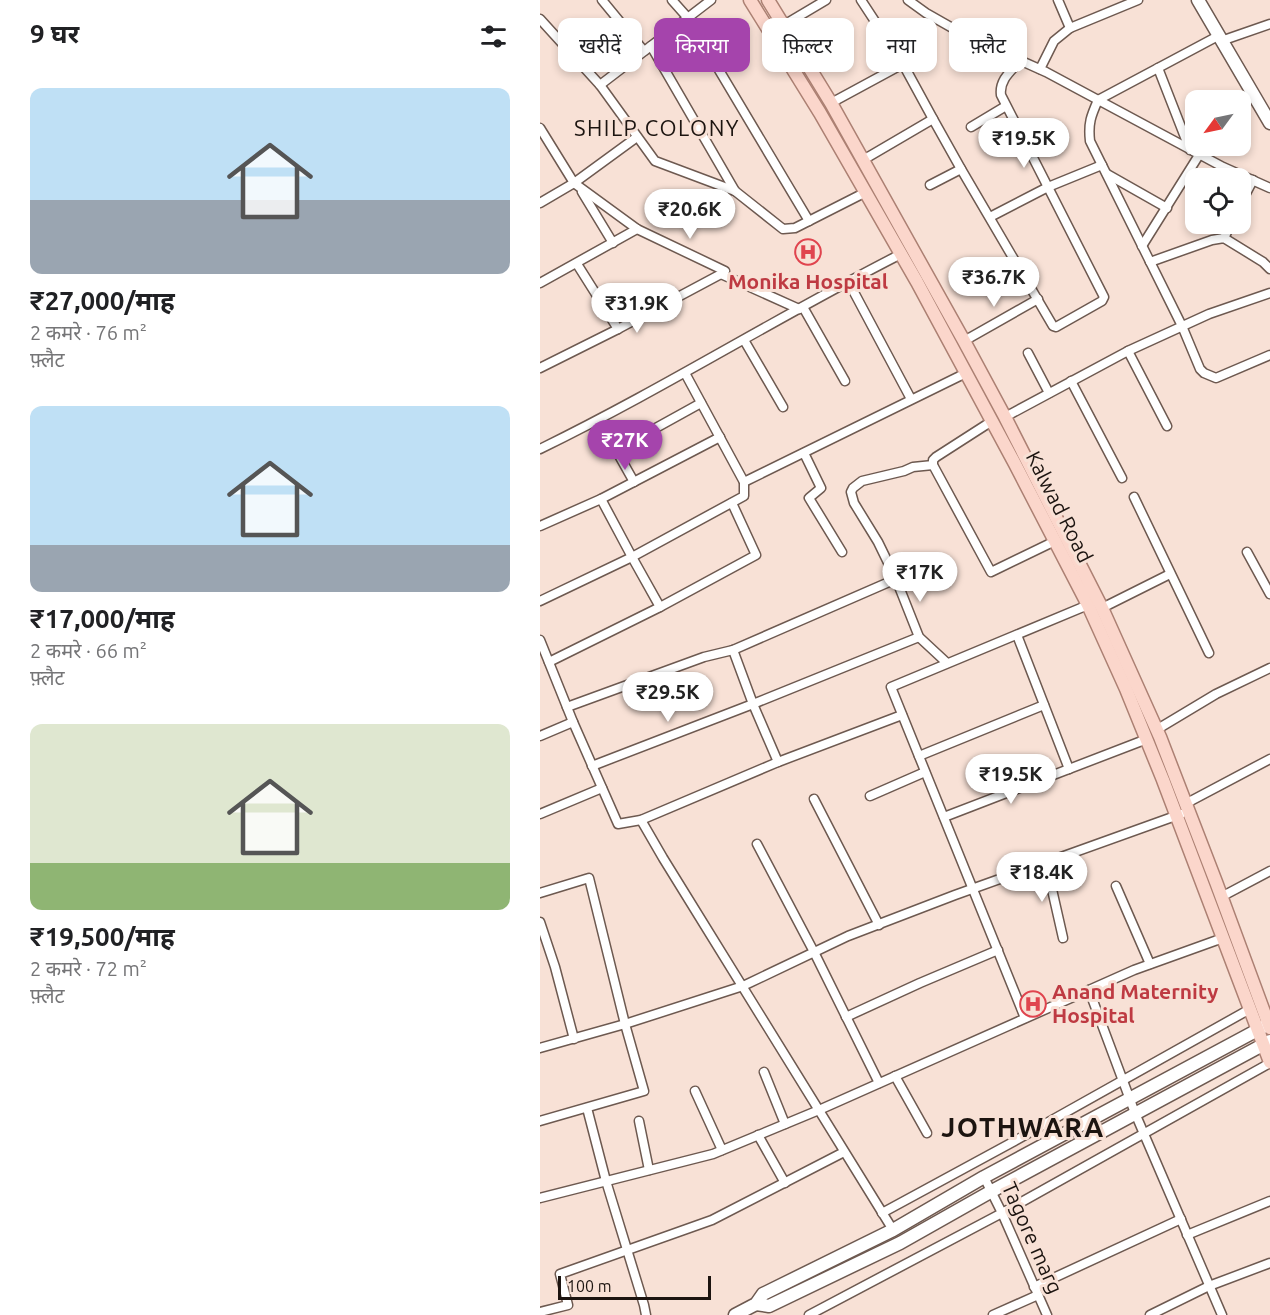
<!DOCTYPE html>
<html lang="hi">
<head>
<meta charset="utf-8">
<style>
	body { margin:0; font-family:Ubuntu,"Noto Sans Devanagari",sans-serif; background:#f6f6f6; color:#202124; height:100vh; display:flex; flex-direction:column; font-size:22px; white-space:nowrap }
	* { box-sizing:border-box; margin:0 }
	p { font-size:20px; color:#757577 }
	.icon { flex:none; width:33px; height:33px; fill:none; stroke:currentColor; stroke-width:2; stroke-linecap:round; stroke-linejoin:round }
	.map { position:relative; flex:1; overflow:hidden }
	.panel { display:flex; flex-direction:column; background:#fff; width:540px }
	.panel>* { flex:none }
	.banner { position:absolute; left:18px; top:18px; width:570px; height:54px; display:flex; gap:12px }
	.needle { width:39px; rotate:237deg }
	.controls { position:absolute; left:645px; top:90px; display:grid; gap:12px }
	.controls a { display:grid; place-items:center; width:66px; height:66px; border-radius:12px; background:#fff; box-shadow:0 3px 9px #0003; font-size:30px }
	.scale { position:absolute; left:18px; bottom:15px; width:153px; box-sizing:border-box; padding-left:6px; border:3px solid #1c1410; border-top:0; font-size:16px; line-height:21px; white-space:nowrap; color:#1c1410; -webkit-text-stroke:4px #f8e1d6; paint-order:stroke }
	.price { position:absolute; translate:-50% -51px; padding:0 14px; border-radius:21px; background:#fff; color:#222; font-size:20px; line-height:39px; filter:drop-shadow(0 2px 3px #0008) }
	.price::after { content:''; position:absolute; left:50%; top:36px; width:18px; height:14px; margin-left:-9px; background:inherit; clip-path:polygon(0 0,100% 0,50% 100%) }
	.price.selected { background:#a544ac; color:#fff }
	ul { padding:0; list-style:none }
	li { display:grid; align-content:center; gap:12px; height:318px; padding:0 30px }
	li span { display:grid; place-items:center; height:186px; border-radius:12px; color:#555 }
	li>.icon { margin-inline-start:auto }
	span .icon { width:108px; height:108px; fill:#fffc; stroke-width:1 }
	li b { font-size:26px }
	h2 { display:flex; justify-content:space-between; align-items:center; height:72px; padding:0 30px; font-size:26px }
	.pill { padding:0 21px; border-radius:12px; background:#fff; box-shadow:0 3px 9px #0003; font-size:21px; line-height:54px }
	.pill.selected { background:#a544ac; color:#fff }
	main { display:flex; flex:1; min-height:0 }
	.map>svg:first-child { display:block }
</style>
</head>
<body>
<main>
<section class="panel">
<h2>9 घर<svg class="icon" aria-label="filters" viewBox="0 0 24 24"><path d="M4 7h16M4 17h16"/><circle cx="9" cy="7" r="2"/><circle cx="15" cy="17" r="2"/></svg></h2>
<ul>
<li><span style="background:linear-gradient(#bfe0f5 60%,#9aa5b1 0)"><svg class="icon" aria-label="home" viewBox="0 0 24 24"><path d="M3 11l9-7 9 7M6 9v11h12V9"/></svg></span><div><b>₹27,000/माह</b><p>2 कमरे · 76 m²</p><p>फ़्लैट</p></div></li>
<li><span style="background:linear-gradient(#bfe0f5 75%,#9aa5b1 0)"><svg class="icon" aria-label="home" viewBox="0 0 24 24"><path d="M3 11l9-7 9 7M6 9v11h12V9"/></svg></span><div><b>₹17,000/माह</b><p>2 कमरे · 66 m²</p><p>फ़्लैट</p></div></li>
<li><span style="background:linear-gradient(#dfe7d0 75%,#8fb573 0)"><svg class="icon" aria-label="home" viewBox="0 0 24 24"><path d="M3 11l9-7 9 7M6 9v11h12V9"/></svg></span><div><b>₹19,500/माह</b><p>2 कमरे · 72 m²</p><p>फ़्लैट</p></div></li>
</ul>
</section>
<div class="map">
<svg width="730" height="1315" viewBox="0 0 730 1315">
	<rect width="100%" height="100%" fill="#f8e1d6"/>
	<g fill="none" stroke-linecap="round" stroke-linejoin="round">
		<g stroke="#6d5950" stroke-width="11">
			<g id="street">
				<path d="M62,0L104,51"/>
				<path d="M132,0L148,18L269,221"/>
				<path d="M321,0L363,64L393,119L323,160"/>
				<path d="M368,0L386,13L430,38L506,72L683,167L730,188"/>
				<path d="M518,0L530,28L598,0"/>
				<path d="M0,19L60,85L115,161L195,191L243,229L255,228L326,192"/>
				<path d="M244,25L286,0"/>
				<path d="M678,36L558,100C551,116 548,123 550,141L642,326L660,369L664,373L676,378L730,355"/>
				<path d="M681,41L730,24"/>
				<path d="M111,46L195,191"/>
				<path d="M618,68L650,150"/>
				<path d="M500,69L514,41L530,28"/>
				<path d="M60,85L171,0"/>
				<path d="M291,103L363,64"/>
				<path d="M393,119L421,169L513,326L516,327L562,301L564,297L563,295L461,95C459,80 471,71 480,61"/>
				<path d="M431,127L466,106"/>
				<path d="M0,128L34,183L97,229L185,271L181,274L259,309"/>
				<path d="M567,174L627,208"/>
				<path d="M390,185L421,169"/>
				<path d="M42,192L73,243"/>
				<path d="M0,203L34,183L97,137"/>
				<path d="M700,205L713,180"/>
				<path d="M450,217L508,187L562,165"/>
				<path d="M684,238L691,224"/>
				<path d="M602,246L659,155"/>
				<path d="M610,262L672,240L684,238L723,262L730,269"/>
				<path d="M37,264L78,329"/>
				<path d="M308,281L371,399"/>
				<path d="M0,283L97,229"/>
				<path d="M263,307L305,381"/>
				<path d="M204,340L243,407"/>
				<path d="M424,341L498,299"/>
				<path d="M588,351L627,426"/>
				<path d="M488,353L509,393"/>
				<path d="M0,368L78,329L181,274"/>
				<path d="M531,381L582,478"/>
				<path d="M465,417L588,351L669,314L730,293"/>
				<path d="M60,420L76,450L161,403"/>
				<path d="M452,421L396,457L393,460V465L451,572L515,541"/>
				<path d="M0,449C123,389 239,316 361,254"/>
				<path d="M76,450L94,482"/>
				<path d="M264,453L281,488L269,498L302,552"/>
				<path d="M393,465L373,467L364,471L322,481L313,488L311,492L314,503L338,542L356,579L379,637L407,663"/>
				<path d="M204,482L426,373"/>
				<path d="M594,497L669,653"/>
				<path d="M61,499L92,557L120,607"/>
				<path d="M0,526L61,499L180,437"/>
				<path d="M707,552L730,594"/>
				<path d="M0,601L92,557L204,496V482L145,373"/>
				<path d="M562,608L630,574"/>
				<path d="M477,635L529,769"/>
				<path d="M0,640L33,722L78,824L101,820L238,762L362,715"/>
				<path d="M193,650L213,704L238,762"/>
				<path d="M9,662L120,607L216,555L192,503"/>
				<path d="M27,707L164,657L193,650L356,579"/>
				<path d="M616,730L676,694L730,668"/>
				<path d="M0,736L33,722"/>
				<path d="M379,756L504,705"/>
				<path d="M52,766L213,704L379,637"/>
				<path d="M330,796L385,772"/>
				<path d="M274,799L339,925"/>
				<path d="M645,804L730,759"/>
				<path d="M0,814L62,788"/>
				<path d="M404,817L607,739"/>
				<path d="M101,820L123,858L353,1230"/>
				<path d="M217,844L274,952L339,1083"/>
				<path d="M506,863L523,938"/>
				<path d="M576,886L610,964"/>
				<path d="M0,893L49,878L85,1024L104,1091L0,1121"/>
				<path d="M681,897L730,871"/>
				<path d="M0,922L15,967L34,1039"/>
				<path d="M549,990L595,1113L682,1315"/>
				<path d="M306,1017L380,983L458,950"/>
				<path d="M485,1018L351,687L548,605"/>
				<path d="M0,1048L85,1024L203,986L308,936L415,895L641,814"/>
				<path d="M224,1072L245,1124"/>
				<path d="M355,1076L387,1133"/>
				<path d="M155,1091L182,1150"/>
				<path d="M47,1108L66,1181L104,1305L106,1315"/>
				<path d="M99,1121L109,1170"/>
				<path d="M218,1135L245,1183"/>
				<path d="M444,1177L462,1213L507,1315"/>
				<path d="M0,1198L173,1154L279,1110L594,970L683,938"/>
				<path d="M342,1213L471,1143L710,1009"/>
				<path d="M647,1235L730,1201"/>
				<path d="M494,1287L641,1219"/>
				<path d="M0,1312L28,1305L20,1274L172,1220L304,1152"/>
				<path d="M269,1315L462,1213L730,1063"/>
				<path d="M453,1315L498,1295"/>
				<path d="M610,1315L669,1286L730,1263"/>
			</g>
		</g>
		<g stroke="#6d5950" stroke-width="15">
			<g id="secondary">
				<path d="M658,0L730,123"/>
				<path d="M216,1304L229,1306L360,1243L452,1191L730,1041"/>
				<path d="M195,1315L216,1304L223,1294L353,1230L444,1177L725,1026"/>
			</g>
		</g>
		<g stroke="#ac8073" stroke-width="15">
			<g id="primary">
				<path d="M210,0L280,113L377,282L475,464L548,605L586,689L623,780L730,1062"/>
				<path d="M228,0L291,103L424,341L465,417L562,608L620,737L676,882L730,1028"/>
			</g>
		</g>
		<use href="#street" stroke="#fff" stroke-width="8"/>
		<use href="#secondary" stroke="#fff" stroke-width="12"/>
		<use href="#primary" stroke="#fbd6cb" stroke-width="12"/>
	</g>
	<defs>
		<g id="hospital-ring" transform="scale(1.35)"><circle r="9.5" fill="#f8e1d6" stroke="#e0444e" stroke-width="1.5"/><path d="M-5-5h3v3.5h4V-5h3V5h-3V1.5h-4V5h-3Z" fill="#e0444e"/></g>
	</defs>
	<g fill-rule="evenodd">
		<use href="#hospital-ring" x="268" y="252"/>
		<use href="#hospital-ring" x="493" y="1004"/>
	</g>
	<g text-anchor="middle" stroke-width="6" stroke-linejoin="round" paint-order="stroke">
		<g font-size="21" font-weight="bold" fill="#be3a42" stroke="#f8e1d6">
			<text x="268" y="289">Monika Hospital</text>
			<text x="512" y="999" text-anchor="start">Anand Maternity<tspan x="512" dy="24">Hospital</tspan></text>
		</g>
		<g font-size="21" fill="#1c1410" stroke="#f8e1d6">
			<text transform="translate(519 507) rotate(63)" y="7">Kalwad Road</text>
			<text transform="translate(492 1238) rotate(66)" y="7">Tagore marg</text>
		</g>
		<g font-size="22" letter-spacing="1.5" fill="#1c1410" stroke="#f8e1d6">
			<text x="117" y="136">SHILP COLONY</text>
		</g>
		<g font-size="27" font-weight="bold" letter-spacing="1.5" fill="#1c1410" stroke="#f8e1d6">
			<text x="483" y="1137">JOTHWARA</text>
		</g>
	</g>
</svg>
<div class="controls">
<a><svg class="needle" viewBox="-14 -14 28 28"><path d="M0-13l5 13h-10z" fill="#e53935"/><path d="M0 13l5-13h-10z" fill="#757577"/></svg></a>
<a><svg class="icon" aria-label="locate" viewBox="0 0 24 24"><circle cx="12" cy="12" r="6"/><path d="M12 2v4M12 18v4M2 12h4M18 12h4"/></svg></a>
</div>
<div class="scale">100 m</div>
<b class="price" style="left:484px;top:169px">₹19.5K</b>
<b class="price" style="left:150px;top:240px">₹20.6K</b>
<b class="price" style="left:454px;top:308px">₹36.7K</b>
<b class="price" style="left:97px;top:334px">₹31.9K</b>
<b class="price selected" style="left:85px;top:471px">₹27K</b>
<b class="price" style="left:380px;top:603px">₹17K</b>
<b class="price" style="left:128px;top:723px">₹29.5K</b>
<b class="price" style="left:471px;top:805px">₹19.5K</b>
<b class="price" style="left:502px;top:903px">₹18.4K</b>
<div class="banner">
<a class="pill">खरीदें</a>
<a class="pill selected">किराया</a>
<a class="pill">फ़िल्टर</a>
<a class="pill">नया</a>
<a class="pill">फ़्लैट</a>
</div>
</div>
</main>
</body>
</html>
